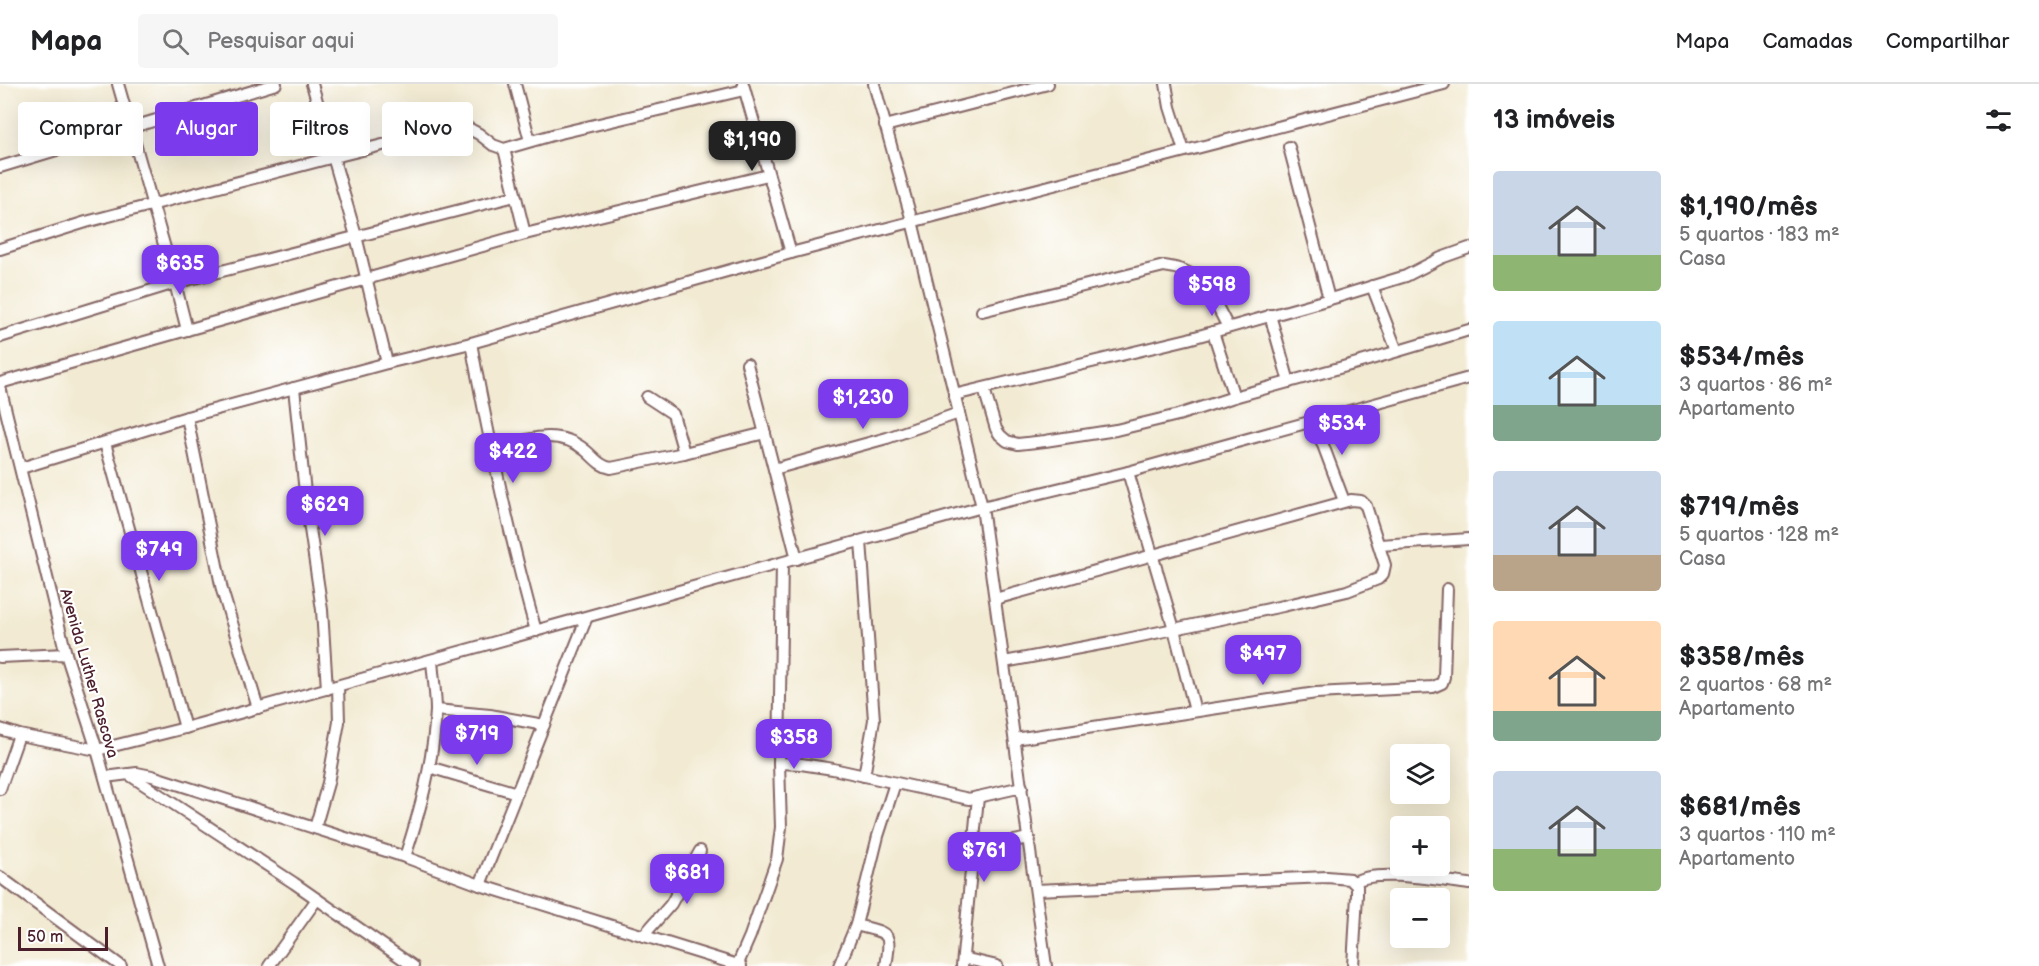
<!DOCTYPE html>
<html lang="pt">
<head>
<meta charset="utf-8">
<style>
	body { margin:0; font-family:"Balsamiq Sans",sans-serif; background:#f6f6f6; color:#202124; height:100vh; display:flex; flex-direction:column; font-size:22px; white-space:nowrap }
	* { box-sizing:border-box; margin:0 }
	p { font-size:20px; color:#757577 }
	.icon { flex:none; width:33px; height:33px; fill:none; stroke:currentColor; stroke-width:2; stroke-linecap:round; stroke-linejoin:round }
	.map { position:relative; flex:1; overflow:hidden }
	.panel { display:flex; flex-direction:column; background:#fff; width:570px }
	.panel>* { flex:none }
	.top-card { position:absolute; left:18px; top:18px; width:570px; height:54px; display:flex; gap:12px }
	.controls { position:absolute; left:1390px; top:660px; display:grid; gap:12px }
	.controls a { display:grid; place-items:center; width:60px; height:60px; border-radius:6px; background:#fff; box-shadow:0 6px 24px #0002; font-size:30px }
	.scale { position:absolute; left:18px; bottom:15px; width:90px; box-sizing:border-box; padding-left:6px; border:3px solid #4a1f2b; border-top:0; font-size:16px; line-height:21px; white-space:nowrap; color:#4a1f2b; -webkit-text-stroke:4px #fff; paint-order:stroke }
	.price { position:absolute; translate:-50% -51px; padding:0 14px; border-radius:12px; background:#7c3aed; color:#fff; font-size:20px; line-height:39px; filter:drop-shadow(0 2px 3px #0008) }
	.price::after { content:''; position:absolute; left:50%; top:36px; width:18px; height:14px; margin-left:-9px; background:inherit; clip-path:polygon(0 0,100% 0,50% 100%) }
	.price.selected { background:#222; color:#fff }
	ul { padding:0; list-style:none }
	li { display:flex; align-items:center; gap:18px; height:150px; padding:0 24px }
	li span { display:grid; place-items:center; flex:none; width:168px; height:120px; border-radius:6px; color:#555 }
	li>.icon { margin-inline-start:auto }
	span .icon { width:72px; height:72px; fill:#fffc; stroke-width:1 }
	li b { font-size:26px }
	h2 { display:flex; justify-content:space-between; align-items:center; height:72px; padding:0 24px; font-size:26px }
	.pill { padding:0 21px; border-radius:6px; background:#fff; box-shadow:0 6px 24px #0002; font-size:21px; line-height:54px }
	.pill.selected { background:#7c3aed; color:#fff }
	header { display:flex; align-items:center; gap:36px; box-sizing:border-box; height:84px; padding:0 30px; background:#fff; border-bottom:2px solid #e0e0e0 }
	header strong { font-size:28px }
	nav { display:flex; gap:33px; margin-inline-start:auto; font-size:21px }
	.search { width:420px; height:54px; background:#f6f6f6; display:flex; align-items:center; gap:15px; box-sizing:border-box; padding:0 21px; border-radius:6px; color:#757577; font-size:22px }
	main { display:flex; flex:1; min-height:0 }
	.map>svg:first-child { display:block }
</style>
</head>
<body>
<header>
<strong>Mapa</strong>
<div class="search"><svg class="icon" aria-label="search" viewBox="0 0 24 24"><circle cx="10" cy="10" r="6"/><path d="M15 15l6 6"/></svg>Pesquisar aqui</div>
<nav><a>Mapa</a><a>Camadas</a><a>Compartilhar</a></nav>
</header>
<main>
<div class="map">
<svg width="1469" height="882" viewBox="0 0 1469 882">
	<rect width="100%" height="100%" fill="#fff"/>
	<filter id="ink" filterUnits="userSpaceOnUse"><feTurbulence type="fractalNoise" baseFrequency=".0167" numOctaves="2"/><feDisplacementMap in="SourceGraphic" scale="12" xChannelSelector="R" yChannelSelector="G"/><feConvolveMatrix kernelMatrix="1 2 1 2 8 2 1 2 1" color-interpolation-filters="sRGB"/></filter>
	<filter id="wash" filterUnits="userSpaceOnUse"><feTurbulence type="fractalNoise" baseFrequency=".008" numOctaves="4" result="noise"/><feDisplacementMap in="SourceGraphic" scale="24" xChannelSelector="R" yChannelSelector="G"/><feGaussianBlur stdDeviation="1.35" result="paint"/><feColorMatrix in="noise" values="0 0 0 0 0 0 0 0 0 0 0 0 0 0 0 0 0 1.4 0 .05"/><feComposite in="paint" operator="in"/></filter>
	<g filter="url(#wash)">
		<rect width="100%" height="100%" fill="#f2ead2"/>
	</g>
	<g filter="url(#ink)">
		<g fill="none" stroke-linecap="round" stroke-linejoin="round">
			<g stroke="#856665" stroke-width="14">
				<g id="minor">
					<path d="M118,0L175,199L187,246"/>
					<path d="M312,0L356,152L387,279"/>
					<path d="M515,0L530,57"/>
					<path d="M743,0L791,169"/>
					<path d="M874,0L912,137L982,423L1046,882"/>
					<path d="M1166,0L1170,23L1184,67"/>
					<path d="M885,42L1048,0"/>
					<path d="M1289,63L1329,215"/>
					<path d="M504,65L525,150"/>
					<path d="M0,83L276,0"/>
					<path d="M0,165L86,138L334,73L435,48L466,43L479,50L493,61L504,65L556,50L744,6"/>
					<path d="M1372,202L1397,267"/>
					<path d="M982,227L1164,182C1205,187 1210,210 1228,243"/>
					<path d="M1270,231L1289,298"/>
					<path d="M1213,248L1234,313"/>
					<path d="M0,253L175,199L515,112"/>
					<path d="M471,259C489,356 509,452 536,547"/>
					<path d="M747,280L797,475"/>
					<path d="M0,299L525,150L768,91"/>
					<path d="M0,303L66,570L97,666L158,882"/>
					<path d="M294,304L306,418L322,526L327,605"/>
					<path d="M984,305L996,345L1000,351L1007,357L1018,360L1045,357L1116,346L1178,331L1234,313L1368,276L1469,246"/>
					<path d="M954,311L1188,255L1337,213L1406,192L1441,174L1469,164"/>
					<path d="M647,313L673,330L684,369"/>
					<path d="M187,333L222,506L258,624"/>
					<path d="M1314,337L1344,417"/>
					<path d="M105,359L185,644"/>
					<path d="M492,370C520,355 557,343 585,366C594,373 599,382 611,384L684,369L765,349"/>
					<path d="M21,384L187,333L387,279L471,259L791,169L1444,0"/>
					<path d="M774,385L887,354L959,329"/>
					<path d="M1128,388L1174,545L1195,627"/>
					<path d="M861,457L874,636L864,692"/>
					<path d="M1380,461L1469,455"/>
					<path d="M995,515L1351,416L1361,417L1366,422L1385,481L1383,490L1378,495L1347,507L1283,522L1117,557L1004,578"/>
					<path d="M0,573L66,570"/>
					<path d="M436,626L490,631L544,641"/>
					<path d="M0,645L19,651L97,666L185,644L982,423L1128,388L1469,294"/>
					<path d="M1015,655L1316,609L1433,603L1442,599L1444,593L1447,505"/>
					<path d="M779,679L801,680L833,685L969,715L1022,703"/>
					<path d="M429,683L517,709"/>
					<path d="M128,690L294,799L413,882"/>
					<path d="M105,693L137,689L152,692L405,773L480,801L741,882"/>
					<path d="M0,705L19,651"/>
					<path d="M315,744L328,699L339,638L338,602"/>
					<path d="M973,765L1029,754"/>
					<path d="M405,773C421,724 433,679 436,627C436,610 433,592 432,576"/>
					<path d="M0,793L121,882"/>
					<path d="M1354,798C1377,784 1442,797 1469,800"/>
					<path d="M480,801L587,533"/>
					<path d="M1036,806L1327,793L1350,795L1357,802V811L1353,882"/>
					<path d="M643,852L671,820L700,767"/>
					<path d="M963,874L997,882"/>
					<path d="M269,882L317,815"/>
					<path d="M737,882L750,852L777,775L781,743L779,679L782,479"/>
					<path d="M839,882L856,841"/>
					<path d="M886,882C892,846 889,850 856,841L878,752L895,699"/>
					<path d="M962,882L978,713"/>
				</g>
			</g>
			<use href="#minor" stroke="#fff" stroke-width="10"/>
		</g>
	</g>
	<g text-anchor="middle" stroke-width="4.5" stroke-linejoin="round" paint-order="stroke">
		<g font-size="16" fill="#4a1f2b" stroke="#fff">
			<text transform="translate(90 589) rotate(74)" y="6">Avenida Luther Rascova</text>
		</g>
	</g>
</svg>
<div class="controls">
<a><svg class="icon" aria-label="layers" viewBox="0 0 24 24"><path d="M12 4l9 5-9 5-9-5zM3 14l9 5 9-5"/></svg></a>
<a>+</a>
<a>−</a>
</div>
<div class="scale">50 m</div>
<b class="price selected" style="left:752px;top:88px">$1,190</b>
<b class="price" style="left:180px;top:212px">$635</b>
<b class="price" style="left:1212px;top:233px">$598</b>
<b class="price" style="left:863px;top:346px">$1,230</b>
<b class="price" style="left:1342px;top:372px">$534</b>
<b class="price" style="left:513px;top:400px">$422</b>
<b class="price" style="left:325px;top:453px">$629</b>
<b class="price" style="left:159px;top:498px">$749</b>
<b class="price" style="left:1263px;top:602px">$497</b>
<b class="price" style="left:477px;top:682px">$719</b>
<b class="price" style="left:794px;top:686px">$358</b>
<b class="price" style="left:984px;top:799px">$761</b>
<b class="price" style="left:687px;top:821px">$681</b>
<div class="top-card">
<a class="pill">Comprar</a>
<a class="pill selected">Alugar</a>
<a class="pill">Filtros</a>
<a class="pill">Novo</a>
</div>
</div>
<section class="panel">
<h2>13 imóveis<svg class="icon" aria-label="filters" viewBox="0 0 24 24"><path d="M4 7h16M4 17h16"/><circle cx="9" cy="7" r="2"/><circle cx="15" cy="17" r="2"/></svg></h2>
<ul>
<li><span style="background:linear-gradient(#c9d6e8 70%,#8fb573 0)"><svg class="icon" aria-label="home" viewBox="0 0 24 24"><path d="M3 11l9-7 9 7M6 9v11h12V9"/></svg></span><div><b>$1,190/mês</b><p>5 quartos · 183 m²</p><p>Casa</p></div></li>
<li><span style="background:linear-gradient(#bfe0f5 70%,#7fa58c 0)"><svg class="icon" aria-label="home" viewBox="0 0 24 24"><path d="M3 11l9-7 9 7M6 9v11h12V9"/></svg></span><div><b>$534/mês</b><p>3 quartos · 86 m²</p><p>Apartamento</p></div></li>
<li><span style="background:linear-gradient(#c9d6e8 70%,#b9a48a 0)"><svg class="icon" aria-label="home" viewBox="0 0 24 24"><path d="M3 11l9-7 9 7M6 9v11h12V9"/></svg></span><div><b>$719/mês</b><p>5 quartos · 128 m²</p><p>Casa</p></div></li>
<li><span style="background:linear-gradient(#ffd9b3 75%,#7fa58c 0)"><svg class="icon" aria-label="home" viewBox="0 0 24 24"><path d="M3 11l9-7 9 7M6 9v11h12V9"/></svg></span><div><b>$358/mês</b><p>2 quartos · 68 m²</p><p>Apartamento</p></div></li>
<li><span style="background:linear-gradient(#c9d6e8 65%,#8fb573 0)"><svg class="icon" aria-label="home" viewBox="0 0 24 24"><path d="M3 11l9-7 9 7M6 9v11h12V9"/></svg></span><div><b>$681/mês</b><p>3 quartos · 110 m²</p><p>Apartamento</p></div></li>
</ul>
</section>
</main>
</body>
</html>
